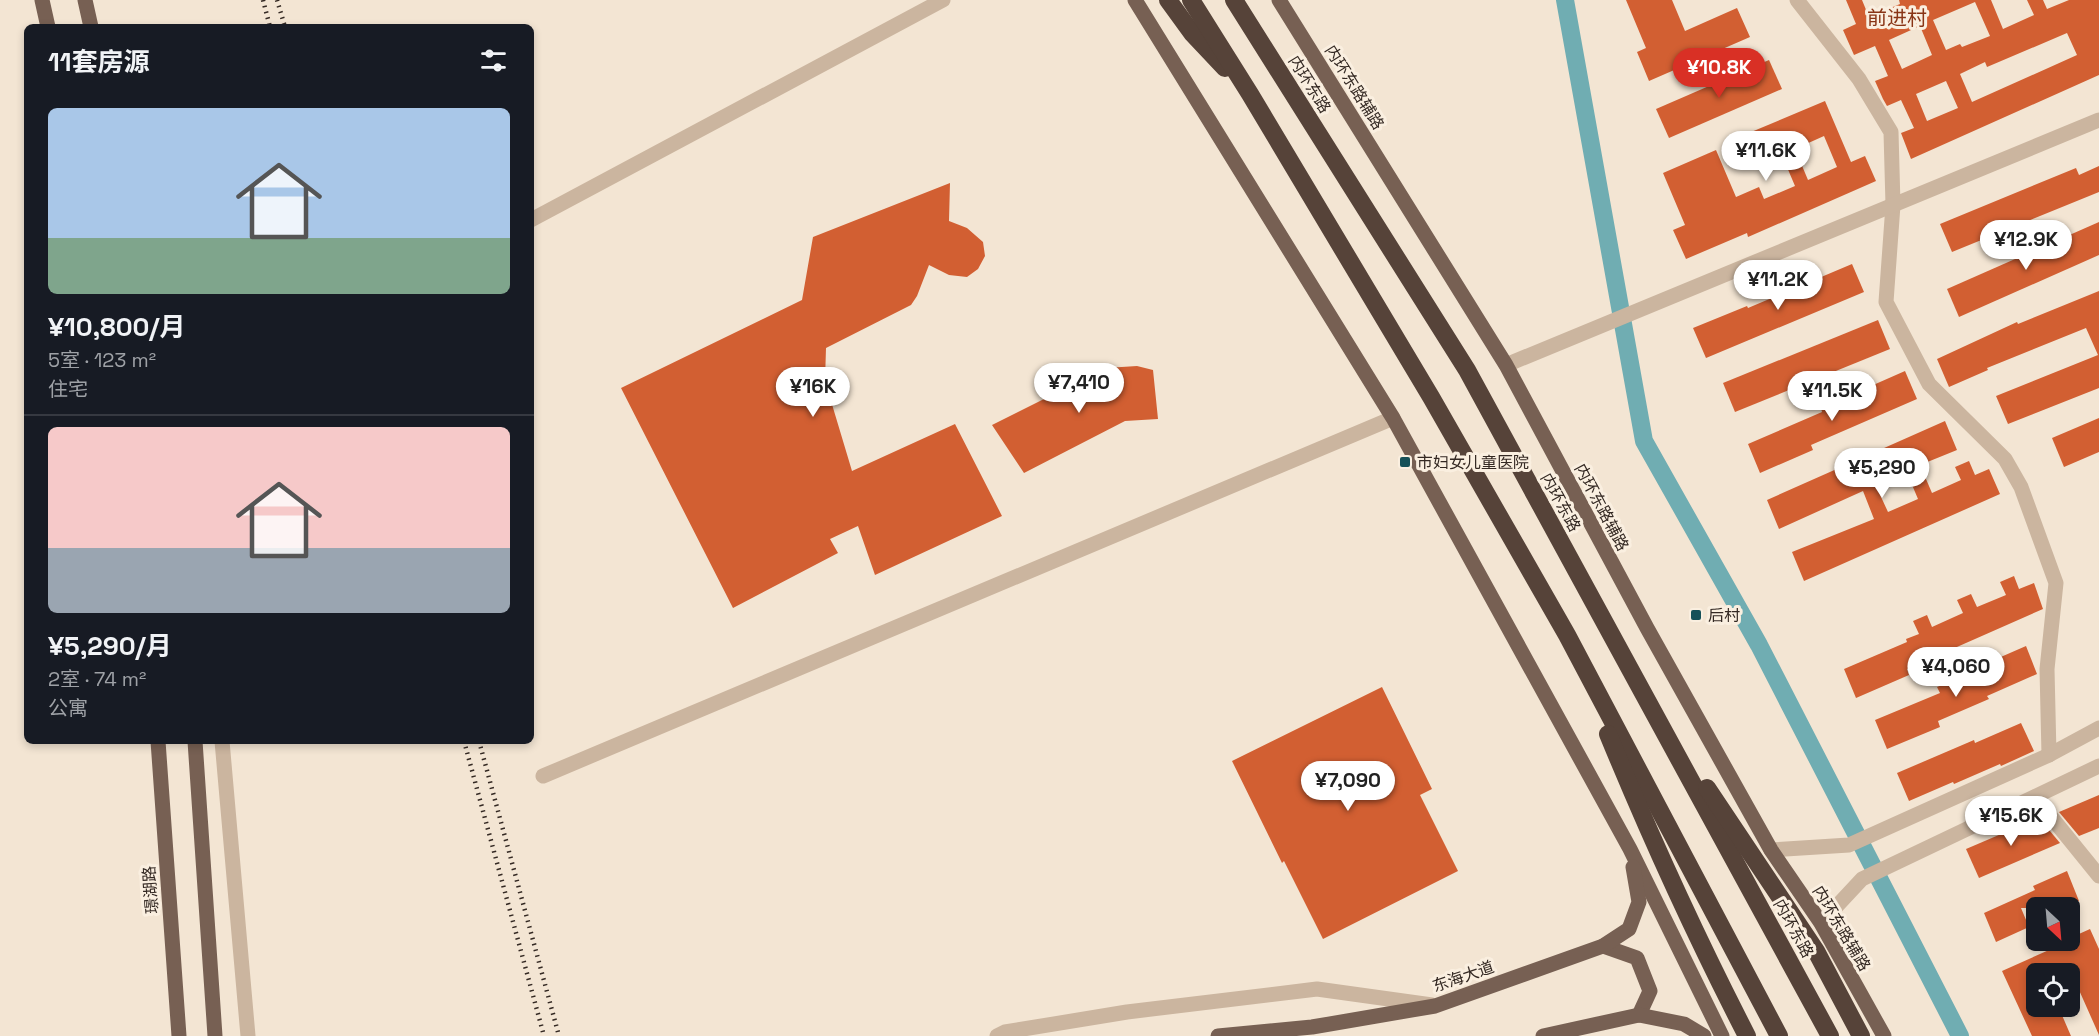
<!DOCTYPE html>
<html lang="zh">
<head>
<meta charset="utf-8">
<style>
	body { margin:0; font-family:"Space Grotesk","Noto Sans SC",sans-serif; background:#20242c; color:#f1f3f6; height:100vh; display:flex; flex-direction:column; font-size:22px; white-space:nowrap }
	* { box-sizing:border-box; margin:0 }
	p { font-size:20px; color:#9ea1a6 }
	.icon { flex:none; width:33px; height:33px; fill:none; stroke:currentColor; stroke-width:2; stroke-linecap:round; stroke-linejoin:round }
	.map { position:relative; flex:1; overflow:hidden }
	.sheet { position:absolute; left:24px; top:24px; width:510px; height:720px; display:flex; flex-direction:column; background:#171b24; border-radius:9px; box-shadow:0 3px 9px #0003 }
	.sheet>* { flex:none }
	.needle { width:39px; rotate:154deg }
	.fabs { position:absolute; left:2026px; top:897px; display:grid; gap:12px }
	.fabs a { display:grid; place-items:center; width:54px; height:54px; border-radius:9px; background:#171b24; box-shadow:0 3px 9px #0003; font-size:30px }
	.price { position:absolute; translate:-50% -51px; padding:0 14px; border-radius:21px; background:#fff; color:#222; font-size:20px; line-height:39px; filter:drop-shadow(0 2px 3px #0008) }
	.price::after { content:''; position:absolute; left:50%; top:36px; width:18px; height:14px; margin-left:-9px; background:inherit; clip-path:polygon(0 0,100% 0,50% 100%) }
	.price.current { background:#d93025; color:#fff }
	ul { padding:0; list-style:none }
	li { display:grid; align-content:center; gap:12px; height:318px; padding:0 24px }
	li+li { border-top:2px solid #363941 }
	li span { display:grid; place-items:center; height:186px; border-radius:9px; color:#555 }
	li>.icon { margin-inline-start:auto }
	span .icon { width:108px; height:108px; fill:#fffc; stroke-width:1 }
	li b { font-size:26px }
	h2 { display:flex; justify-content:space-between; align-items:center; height:72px; padding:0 24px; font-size:26px }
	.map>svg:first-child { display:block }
</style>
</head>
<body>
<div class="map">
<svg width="2099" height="1036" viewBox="0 0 2099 1036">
	<rect width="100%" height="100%" fill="#f3e5d3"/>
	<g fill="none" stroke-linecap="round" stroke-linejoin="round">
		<path stroke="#70adb2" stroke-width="18" d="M1565,0L1644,441L1759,645L1960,1036"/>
	</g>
	<g fill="#d25f32" fill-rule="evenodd">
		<path d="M1626,0H1672L1685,31L1737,8L1750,37L1649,81L1637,52L1646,48Z"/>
		<path d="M1846,0H1862L1869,17L1900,4L1899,0H1991L2003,29L2034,15L2027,0H2043L2047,9L2069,0H2099V75L1911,159L1901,133L1914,128L1901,100L1887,106L1883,99L1875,81L1888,76L1875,46L1854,55L1843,30L1856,24ZM1975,2L1990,36L1962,47L1960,44L1946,50L1933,20ZM1920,26L1932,55L1902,69L1889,40ZM2067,33L2077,55L1972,102L1960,74L1985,62L1987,67ZM1946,81L1958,108L1927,121L1916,94Z"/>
		<path d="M1769,60L1782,89L1669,138L1656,109Z"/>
		<path d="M1825,101L1851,162L1865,156L1876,181L1748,237L1747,233L1686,259L1673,230L1685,225L1663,173L1716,150L1736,197L1759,187L1764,199L1795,186L1781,153L1756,163L1744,135ZM1824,136L1837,167L1808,180L1795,149Z"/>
		<path d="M2099,166V192L1952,252L1940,224L2076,168L2079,175Z"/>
		<path d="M950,183L949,221L967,228L983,242L985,256L978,269L967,277L949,275L929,265L917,296L911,305L826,348L825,381L852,471L955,424L1002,516L875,575L858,526L830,539L838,553L733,608L621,388L802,300L813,237Z"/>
		<path d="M2099,222V255L1959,317L1947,289Z"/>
		<path d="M1852,264L1864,292L1706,358L1693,328L1747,306L1748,308Z"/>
		<path d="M2099,291V388L2008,424L1996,396L2098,355L2086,328L1987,368L1988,370L1949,387L1937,359L2017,322L2018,324Z"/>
		<path d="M1878,320L1890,349L1735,412L1723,383Z"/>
		<path d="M1137,366L1153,370L1158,419L1125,421L1024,473L992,425L1106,368Z"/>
		<path d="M1905,371L1917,399L1811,445L1813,450L1760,473L1748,444L1822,412L1821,408Z"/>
		<path d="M2099,418V452L2064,467L2052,438Z"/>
		<path d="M1945,421L1957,450L1920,465L1932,493L1961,480L1955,467L1969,461L1975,475L1989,469L2000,494L1804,581L1792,552L1874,519L1863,491L1779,529L1767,500ZM1907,473L1918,499L1888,512L1876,486Z"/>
		<path d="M2014,576L2019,589L2034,583L2043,609L1907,669L1909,675L1856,698L1844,669L1907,642L1906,639L1919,634L1913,621L1927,615L1932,627L1963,613L1957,600L1971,594L1977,607L2006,595L2000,582Z"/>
		<path d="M2026,646L2037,674L1987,696L1989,699L1938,721L1940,727L1887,749L1875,720L1940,693L1937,687L1988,666L1987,663Z"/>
		<path d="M1382,687L1432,789L1420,795L1458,871L1323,939L1284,861L1282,863L1232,761Z"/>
		<path d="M2021,723L2034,751L2001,766L2000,764L1954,784L1953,782L1909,801L1897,773L1974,740L1975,743Z"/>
		<path d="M2099,795V828L2079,836L2059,812Z"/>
		<path d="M2039,818L2060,843L1979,878L1966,849Z"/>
		<path d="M2067,871L2079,901L2064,908H2021L2029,927L1996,942L1984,913L2035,890L2033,886Z"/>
		<path d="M2090,929L2099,949V1035L2071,972L2037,974V1014L2053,1006H2058L2071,1036H2032L2002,971L2058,946L2057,944L2070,940V938Z"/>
	</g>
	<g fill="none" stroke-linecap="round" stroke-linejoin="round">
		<g stroke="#cbb59f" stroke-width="15">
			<path d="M1797,0L1859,79L1891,132L1893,205L1886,302L1929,384L2005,459L2021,487L2056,583L2047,669L2049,755"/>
			<path d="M531,220L943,0"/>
			<path d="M1506,365L2099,120"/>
			<path d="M222,741L248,1036"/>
			<path d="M543,776L1393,418"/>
			<path d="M2035,797L2099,876"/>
			<path d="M1771,850L1849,845L2049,755L2099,728"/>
			<path d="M1821,923L1862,879L2099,766"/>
			<path d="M997,1036L1005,1032L1127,1012L1317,989L1432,1005"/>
		</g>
		<g stroke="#776053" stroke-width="15">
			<path d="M42,0L48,27"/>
			<path d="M85,0L91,27"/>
			<path d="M1135,0L1393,418L1630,849L1722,1036"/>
			<path d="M1279,0L1506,365L1647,628L1771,850L1821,923L1884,1036"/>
			<path d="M158,741L179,1036"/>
			<path d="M195,741L215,1036"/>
			<path d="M1603,946L1637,958L1650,991L1639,1015"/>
			<path d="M1218,1036L1312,1027L1435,1006L1603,946L1629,929L1639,902L1633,867"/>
			<path d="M1543,1036L1639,1015L1684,1024L1704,1036"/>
		</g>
		<g stroke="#564339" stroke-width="18">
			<path d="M1168,0L1192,33L1225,68"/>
			<path d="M1191,0L1250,94L1431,397L1567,635L1779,1036"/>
			<path d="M1234,0L1467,370L1830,1036"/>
			<path d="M1608,734C1650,836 1696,937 1747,1036"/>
			<path d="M1707,788L1816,951L1861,1036"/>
		</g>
		<g stroke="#342923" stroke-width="4.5" stroke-dasharray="1.5 4.5" stroke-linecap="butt">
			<path d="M263,0L270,27"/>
			<path d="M277,0L285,27"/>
			<path d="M464,741L544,1036"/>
			<path d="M479,741L559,1036"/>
		</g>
	</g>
	<g fill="#165158" stroke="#faefe0" stroke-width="2">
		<rect x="1399" y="456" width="12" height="12" rx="3"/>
		<rect x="1690" y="609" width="12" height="12" rx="3"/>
	</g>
	<g text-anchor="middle" stroke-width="6" stroke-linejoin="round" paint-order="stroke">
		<g font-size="16" fill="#342923" stroke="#faefe0">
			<text transform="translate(1310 84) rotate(58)" y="6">内环东路</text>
			<text transform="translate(1355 87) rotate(58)" y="6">内环东路辅路</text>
			<text transform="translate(1561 502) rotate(61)" y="6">内环东路</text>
			<text transform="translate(1602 507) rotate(62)" y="6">内环东路辅路</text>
			<text transform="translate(150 890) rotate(-94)" y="6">璟湖路</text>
			<text transform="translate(1794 928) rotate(61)" y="6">内环东路</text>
			<text transform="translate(1842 928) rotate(59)" y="6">内环东路辅路</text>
			<text transform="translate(1463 976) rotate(-19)" y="6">东海大道</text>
		</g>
		<g font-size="16" fill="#342923" stroke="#faefe0" text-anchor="start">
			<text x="1417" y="468">市妇女儿童医院</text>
			<text x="1708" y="621">后村</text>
		</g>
		<g font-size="20" fill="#893516" stroke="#faefe0">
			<text x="1897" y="25">前进村</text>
		</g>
	</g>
</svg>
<div class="fabs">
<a><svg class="needle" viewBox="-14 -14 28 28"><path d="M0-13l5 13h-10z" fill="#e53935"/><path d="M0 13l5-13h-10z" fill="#9ea1a6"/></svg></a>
<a><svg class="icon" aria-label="locate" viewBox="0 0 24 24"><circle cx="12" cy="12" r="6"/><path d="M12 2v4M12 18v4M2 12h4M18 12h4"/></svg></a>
</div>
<b class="price current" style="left:1719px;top:99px">¥10.8K</b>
<b class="price" style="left:1766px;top:182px">¥11.6K</b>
<b class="price" style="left:2026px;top:271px">¥12.9K</b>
<b class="price" style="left:1778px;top:311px">¥11.2K</b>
<b class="price" style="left:1079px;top:414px">¥7,410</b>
<b class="price" style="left:813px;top:418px">¥16K</b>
<b class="price" style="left:1832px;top:422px">¥11.5K</b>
<b class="price" style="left:1882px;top:499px">¥5,290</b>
<b class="price" style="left:1956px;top:698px">¥4,060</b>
<b class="price" style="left:1348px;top:812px">¥7,090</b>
<b class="price" style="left:2011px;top:847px">¥15.6K</b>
<section class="sheet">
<h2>11套房源<svg class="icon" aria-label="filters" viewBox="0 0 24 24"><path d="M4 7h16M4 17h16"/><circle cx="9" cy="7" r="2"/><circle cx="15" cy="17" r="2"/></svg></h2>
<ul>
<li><span style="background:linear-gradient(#a9c7e8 70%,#7fa58c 0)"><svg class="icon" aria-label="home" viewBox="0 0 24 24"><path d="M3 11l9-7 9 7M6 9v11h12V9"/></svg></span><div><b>¥10,800/月</b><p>5室 · 123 m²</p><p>住宅</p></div></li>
<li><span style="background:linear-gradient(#f6c9c9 65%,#9aa5b1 0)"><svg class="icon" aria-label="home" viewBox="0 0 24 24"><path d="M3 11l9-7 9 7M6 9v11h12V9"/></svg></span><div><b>¥5,290/月</b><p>2室 · 74 m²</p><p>公寓</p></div></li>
</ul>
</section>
</div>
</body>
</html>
